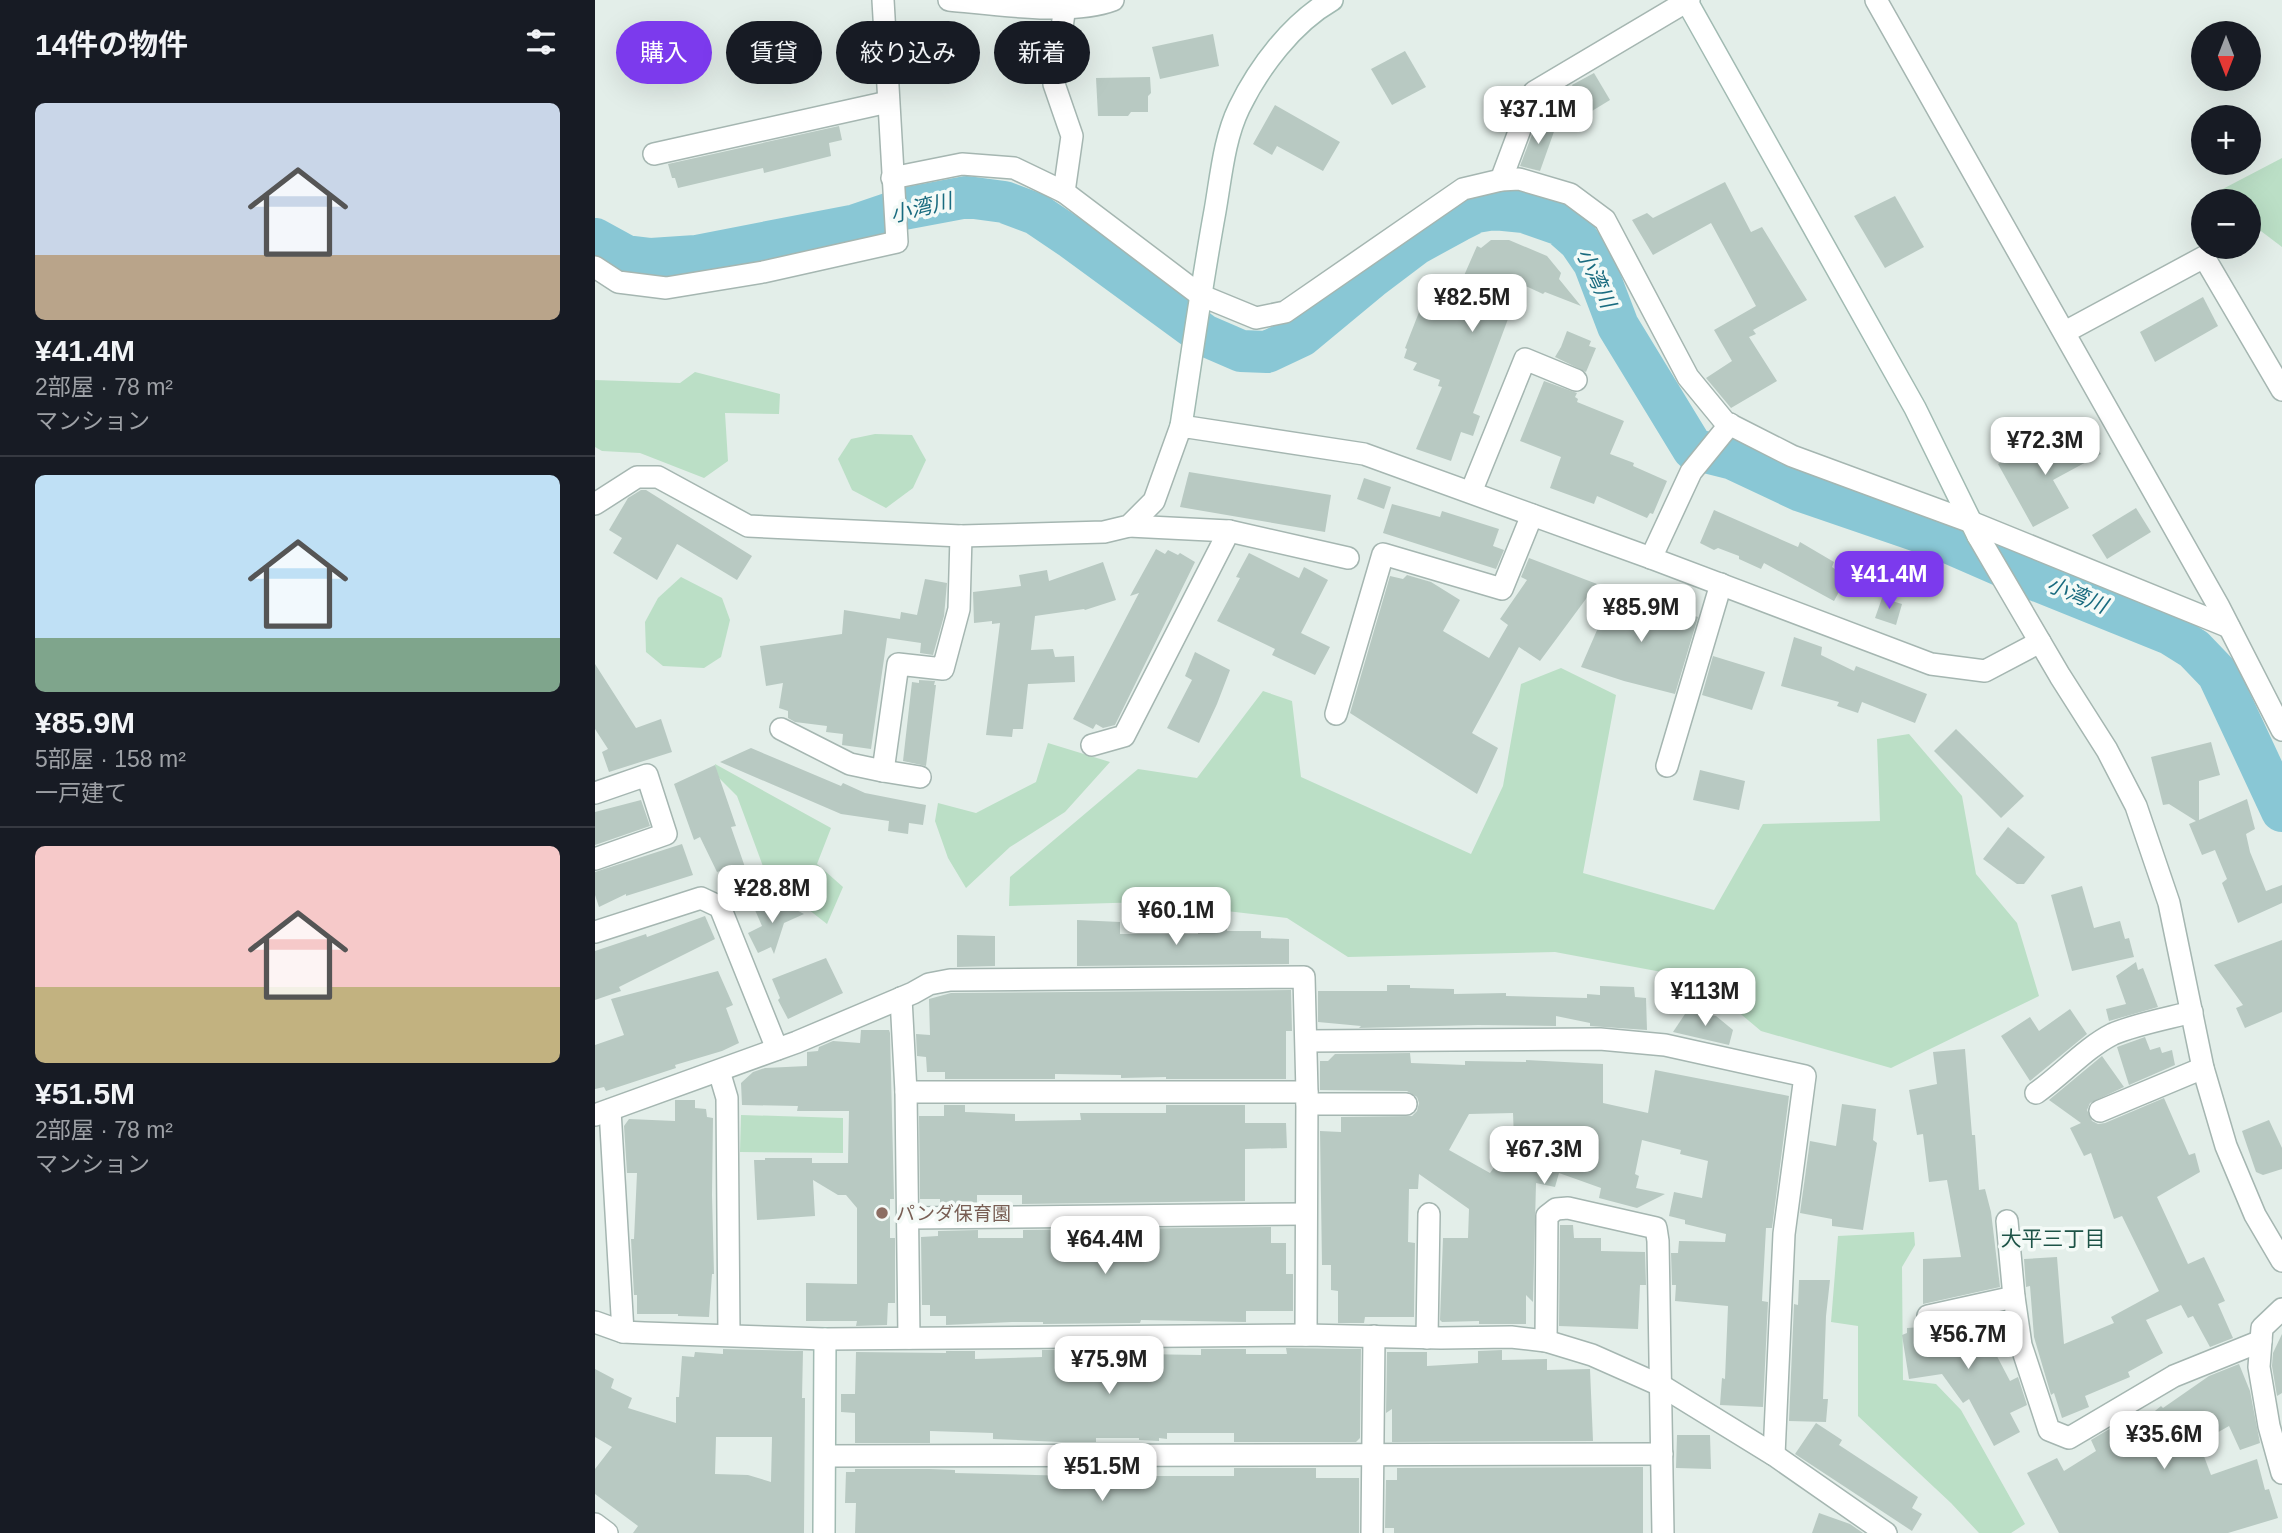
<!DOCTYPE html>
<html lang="ja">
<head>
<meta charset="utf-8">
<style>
	body { margin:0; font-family:Arial,"Noto Sans JP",sans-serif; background:#242831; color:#f1f3f6; height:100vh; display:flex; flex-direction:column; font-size:26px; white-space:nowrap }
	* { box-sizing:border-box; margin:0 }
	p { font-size:23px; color:#9ea1a6 }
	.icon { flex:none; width:38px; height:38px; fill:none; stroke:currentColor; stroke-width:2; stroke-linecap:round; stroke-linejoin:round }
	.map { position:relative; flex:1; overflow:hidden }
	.details { display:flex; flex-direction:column; background:#171b24; width:595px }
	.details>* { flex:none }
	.banner { position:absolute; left:21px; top:21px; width:665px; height:63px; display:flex; gap:14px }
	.needle { width:46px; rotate:180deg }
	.controls { position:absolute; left:1596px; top:21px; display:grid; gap:14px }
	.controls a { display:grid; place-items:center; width:70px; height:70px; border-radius:50%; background:#171b24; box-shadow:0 7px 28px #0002; font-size:35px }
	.price { position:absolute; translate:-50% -60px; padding:0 16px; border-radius:14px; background:#fff; color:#222; font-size:23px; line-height:46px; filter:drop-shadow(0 2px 4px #0008) }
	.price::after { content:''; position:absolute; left:50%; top:42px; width:21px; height:16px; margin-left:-10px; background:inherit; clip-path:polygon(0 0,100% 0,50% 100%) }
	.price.current { background:#7c3aed; color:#fff }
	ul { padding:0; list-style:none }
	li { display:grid; align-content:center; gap:14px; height:371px; padding:0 35px }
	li+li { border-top:2px solid #363941 }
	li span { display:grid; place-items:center; height:217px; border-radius:10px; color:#555 }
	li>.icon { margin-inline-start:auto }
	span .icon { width:126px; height:126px; fill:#fffc; stroke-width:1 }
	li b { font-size:30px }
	h2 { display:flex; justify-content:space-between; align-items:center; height:84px; padding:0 35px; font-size:30px }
	.chip { padding:0 24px; border-radius:32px; background:#171b24; box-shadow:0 7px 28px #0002; font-size:24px; line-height:63px }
	.chip.current { background:#7c3aed; color:#fff }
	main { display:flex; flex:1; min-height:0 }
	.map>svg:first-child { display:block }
</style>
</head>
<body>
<main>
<section class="details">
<h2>14件の物件<svg class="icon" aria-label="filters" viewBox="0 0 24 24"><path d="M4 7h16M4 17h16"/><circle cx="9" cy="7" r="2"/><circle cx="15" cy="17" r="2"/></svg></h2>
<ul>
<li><span style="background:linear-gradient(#c9d6e8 70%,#b9a48a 0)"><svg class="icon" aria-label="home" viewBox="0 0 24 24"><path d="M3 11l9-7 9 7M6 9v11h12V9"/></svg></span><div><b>¥41.4M</b><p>2部屋 · 78 m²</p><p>マンション</p></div></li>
<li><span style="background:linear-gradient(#bfe0f5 75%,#7fa58c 0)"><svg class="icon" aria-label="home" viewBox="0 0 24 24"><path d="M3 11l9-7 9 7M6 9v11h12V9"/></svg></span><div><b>¥85.9M</b><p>5部屋 · 158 m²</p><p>一戸建て</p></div></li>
<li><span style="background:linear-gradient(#f6c9c9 65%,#c2b280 0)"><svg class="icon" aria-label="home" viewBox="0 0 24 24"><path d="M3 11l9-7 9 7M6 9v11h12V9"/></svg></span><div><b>¥51.5M</b><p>2部屋 · 78 m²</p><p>マンション</p></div></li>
</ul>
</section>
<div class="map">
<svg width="1687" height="1533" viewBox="0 0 1687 1533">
	<rect width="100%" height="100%" fill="#e3eee9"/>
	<g fill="#bbdfc6">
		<path d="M1687,158V247L1654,222V201H1631L1622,192Z"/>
		<path d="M100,372L185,394L184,414L130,413L133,461L109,478L45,453L7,451L0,447V380L85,383Z"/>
		<path d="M280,434L317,435L331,460L318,488L291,508L257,490L243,459L256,439Z"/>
		<path d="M86,577L127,598L135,620L126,657L109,668L68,666L51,652L50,622L63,598Z"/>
		<path d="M966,668L1021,695L988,873L1119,910L1168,824L1285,821L1282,739L1314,734L1367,796L1381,874L1422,923L1444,996L1296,1068L1166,1031L1104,979L960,952L753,957L692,918L553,902L414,906L415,877L543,769L602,778L668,691L697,701L706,777L876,854L908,786L926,684Z"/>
		<path d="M453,743L515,762L470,812L415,847L371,888L353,858L340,821L343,803L381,813L441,782Z"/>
		<path d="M120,764L236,828L222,864L248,887L232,924L172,877L142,796L121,775Z"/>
		<path d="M146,1115L248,1118V1153L145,1152Z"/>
		<path d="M1319,1232L1320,1245L1307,1267L1308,1380L1341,1384L1366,1410L1430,1524L1416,1533H1384L1356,1503L1263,1416V1326L1236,1322L1243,1236Z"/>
	</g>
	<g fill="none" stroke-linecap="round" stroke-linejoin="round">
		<path stroke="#89c7d5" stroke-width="42" d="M0,239L31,256L56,259L101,256L261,225L308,209L372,197L409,202L441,214L475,237L609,335L646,351L672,352L706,336L776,278L821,244L863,221L881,212L899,209L929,212L966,225L984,241L999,263L1023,326L1098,449L1138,459L1206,491L1343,538L1421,572L1575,634L1599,649L1623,674L1687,811"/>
	</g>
	<g fill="#b8c9c2" fill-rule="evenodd">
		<path d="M618,34L624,66L565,79L557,47Z"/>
		<path d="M810,51L831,87L797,105L776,69Z"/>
		<path d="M999,73L1015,100L992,114L977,85Z"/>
		<path d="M555,77L556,93L553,96V112H536L533,116H503L501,78Z"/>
		<path d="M680,105L745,142L728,171L682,146L677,155L658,144Z"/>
		<path d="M943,119L961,126L945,171L925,166Z"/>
		<path d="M244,126L247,140L234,143L236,156L169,173L168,168L83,188L80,178H77L73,164Z"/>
		<path d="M1130,182L1156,232L1167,227L1212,300L1158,330L1161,334L1154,337L1182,381L1136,408L1111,378L1137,361L1119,330L1161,306L1116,223L1058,255L1037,220L1052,213L1058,218Z"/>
		<path d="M1300,196L1329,247L1290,268L1259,216Z"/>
		<path d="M896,240H914L952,256L966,273L964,279L986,306L950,292L948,294L926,284L878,413L885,416L878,436L866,432L856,461L821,449L847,387L843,386L845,380L818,370L822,363L809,358L812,349L810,348L828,302L840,289H846L848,286L855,287L857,284L864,287L882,246L886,248Z"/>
		<path d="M1608,297L1623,326L1560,362L1545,332Z"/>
		<path d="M972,331L996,341L994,346L1001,348L991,372L960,357L966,347Z"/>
		<path d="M949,381L982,393L980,397L983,399L982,402L1029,421L1015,454L1039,463L1038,466L1072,481L1058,514L1055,513L1052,518L1002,496L999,504L955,488L966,457L925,441Z"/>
		<path d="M1494,434L1506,454L1458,480L1474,508L1438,527L1403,464L1438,445L1445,458Z"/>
		<path d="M594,472L736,495L730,532L585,507Z"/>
		<path d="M769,478L796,487L789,509L762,499Z"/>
		<path d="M46,490H51L157,556L142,580L84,545L82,544L62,580L18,553L27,538L14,530L33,498Z"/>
		<path d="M797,504L845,517L847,511L904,529L898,546L909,550L901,569L788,533Z"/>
		<path d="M1541,508L1556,532L1512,559L1497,535Z"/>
		<path d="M1119,510L1203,547L1205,542L1239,562L1237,567L1252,577L1239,601L1169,563L1166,569L1144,559V556L1123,548L1119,550L1105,543Z"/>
		<path d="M561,549L570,554L573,550L583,555L585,553L600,562L520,725L508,728L501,724L498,729L478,719L544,593L535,596Z"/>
		<path d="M654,553L704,578L709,567L733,580L706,633L735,647L720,675L677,655L680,649L622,621L645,578L641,577Z"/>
		<path d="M934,558L1002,584L945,661L924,647L877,733L903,748L882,794L755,713L795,576L808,579L812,575L836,582L865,600L848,631L894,658L913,625L905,619L932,580L926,577Z"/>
		<path d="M508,562L521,600L490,610L489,609L440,616L436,650L458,649L460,657L479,656L480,682L433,684L428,729H418L417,737L391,735L405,623L397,624V621L379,623L378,592L426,586L424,575L452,570L454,581Z"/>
		<path d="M330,579L352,583L349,616L338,655L325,653L326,643L292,638L276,749L247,745L248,734L231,732L232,726L200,722L193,718V711L184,708L188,683L171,686L165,646L247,634L249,610L305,619L306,612L322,615Z"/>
		<path d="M1019,591L1088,619L1091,613L1103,617L1080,694L1029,681L986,667Z"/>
		<path d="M1287,598L1307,604L1301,625L1280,618Z"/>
		<path d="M1199,637L1227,647L1226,655L1259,671L1261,666L1332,694L1320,723L1267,702L1263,713L1242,706L1244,702L1186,686Z"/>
		<path d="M600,652L635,670L622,704L604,743L572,728L597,680L590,676Z"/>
		<path d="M1118,656L1170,672L1157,710L1107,695Z"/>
		<path d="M0,664L41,728L66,719L77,752L14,772L7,752L13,749L0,729Z"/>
		<path d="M324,680L340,681L339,685H341L331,766L308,761L317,682L324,683Z"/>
		<path d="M1361,729L1429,796L1406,818L1339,751Z"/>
		<path d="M1616,742L1625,775L1604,781V820L1652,799L1660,829L1651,834L1655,852L1671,891L1687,885V903L1643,923L1627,883L1632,879L1620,850L1607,855L1594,824L1601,821L1574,804L1568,805L1556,757Z"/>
		<path d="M156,748L246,786L248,783L270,793L331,805L328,825L314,823L313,834L293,831L294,821L246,814L125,762Z"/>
		<path d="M120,765L141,826L136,827L151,870L154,869L159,889L135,895L128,870L122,872L105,837L99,840L79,784Z"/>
		<path d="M1105,770L1150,781L1144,810L1098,800Z"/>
		<path d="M46,800L55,826L0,845V812Z"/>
		<path d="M1413,827L1450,857L1429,884H1422L1388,859Z"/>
		<path d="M87,844L98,875L31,896V894L4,907L0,895V872Z"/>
		<path d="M1487,886L1499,928L1525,921L1530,939L1534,938L1539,957L1477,971L1456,895Z"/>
		<path d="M184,901L209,914L189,923L179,954L176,947L163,953L153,933L167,926L160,910Z"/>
		<path d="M110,916L120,939L24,987L26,991L0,1000V951L51,934L52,937Z"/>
		<path d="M482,920L525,922V934H603V921L632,922V931H666V938L694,939V964L482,966Z"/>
		<path d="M362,935L400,936V966L362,967Z"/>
		<path d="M1687,940V1012L1650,1028L1641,1008L1648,1005L1619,965Z"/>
		<path d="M231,958L248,993L193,1019L183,1000L185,998L177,979Z"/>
		<path d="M1541,962L1543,970L1548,968L1563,1007L1514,1021L1511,1009L1531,1004L1521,976Z"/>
		<path d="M123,971L138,1005L131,1008L144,1043L127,1051L80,1065L81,1068L11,1091L9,1087L0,1089V1045L29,1035L16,999Z"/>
		<path d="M792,985H815V988L859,989V994L911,993V996L992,998V994L1005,995V986L1039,987L1040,997L1051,998L1052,1030L995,1026V1023L961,1016V1026L883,1025L764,1028L766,1026L723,1022V991H792Z"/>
		<path d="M696,990L697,1031H691V1079H571V1077L526,1078V1075L460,1074V1079H350V1072H332L331,1057L322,1056L321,1034L335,1035L334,999L356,993Z"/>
		<path d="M1475,1009L1492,1034L1435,1081L1406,1036L1435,1017L1444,1031Z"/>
		<path d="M1092,1011L1121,1016L1138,1030L1134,1045L1078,1032Z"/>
		<path d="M266,1030H294L295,1033L299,1199H295V1238H300V1303H293L292,1325L261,1326L262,1321H211V1283L262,1284V1208L251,1195H243L218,1180L220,1216L162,1220L159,1160H170V1158H217V1163H253L254,1111H202L203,1106L147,1105L146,1083L158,1072L170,1068L212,1066V1052L223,1051L224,1047L238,1041L265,1043Z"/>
		<path d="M1550,1037L1555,1050L1565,1047L1567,1053L1577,1050L1580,1065L1534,1085L1522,1047Z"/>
		<path d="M1370,1049L1377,1135H1380L1384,1190L1390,1189L1396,1212L1405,1287L1328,1304V1259L1366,1257L1352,1180L1334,1182L1328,1134L1322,1135L1314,1090L1342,1084L1338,1052Z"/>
		<path d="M815,1053L816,1063L870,1065V1061L931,1062V1060L1008,1064V1103L1053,1113L1060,1070L1194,1096L1177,1228H1171L1167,1301L1173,1302L1168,1407L1125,1405L1127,1378L1130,1379L1133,1306L1080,1301L1081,1285H1077L1076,1253H1083L1084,1241L1130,1242L1131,1234L1090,1224V1220L1074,1216L1079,1192L1107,1198L1113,1161L1085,1154L1086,1150L1047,1140L1040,1174L1044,1176L1041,1188L1070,1194L1042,1208L1004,1198L1006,1188L964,1173L960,1187L941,1183L938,1302L931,1295V1324H884V1321L847,1322L845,1320L848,1238H873L874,1209L824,1174L823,1189H814L813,1242L820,1243L819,1317H770L769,1323H743V1291L736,1290V1265H727L725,1131L746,1132V1117L817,1116L822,1111L824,1103L822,1097L812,1091L725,1090V1061H733L740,1054ZM918,1113L919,1139L895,1173L854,1150L874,1114Z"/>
		<path d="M1507,1056L1529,1087L1495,1103L1492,1110L1497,1121L1503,1124L1510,1123L1569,1098L1594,1155L1600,1153L1605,1172L1562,1197L1593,1264L1609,1257L1630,1301L1623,1304L1638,1338L1615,1347L1598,1316L1593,1318L1586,1305L1551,1320L1568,1353L1533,1372L1535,1377L1490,1396L1494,1407L1467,1418L1459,1393L1456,1395L1439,1337L1435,1286L1431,1287L1429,1259L1462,1257L1469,1344L1519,1323L1516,1317L1564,1291L1527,1216L1519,1219L1496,1153L1489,1156L1475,1128L1486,1123L1454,1100Z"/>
		<path d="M80,1100H100V1108L111,1109L112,1117L118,1118L117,1195L119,1274H117L114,1317L83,1316V1314H42V1295H39L36,1239H39L42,1173H32L29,1126L34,1119L80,1121Z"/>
		<path d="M1247,1104L1281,1109L1278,1140L1282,1143L1268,1230L1237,1226V1219L1205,1213L1215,1141L1241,1146Z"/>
		<path d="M349,1105H370V1112L420,1114V1121L486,1120L485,1113H571V1105H650V1123H691L692,1148L650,1149V1201L427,1204V1195H382V1204L345,1205V1199H325L324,1116H349Z"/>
		<path d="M1674,1120L1687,1148V1169L1668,1175L1661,1172L1647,1131Z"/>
		<path d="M965,1225H978L979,1238H1006V1251L1050,1252L1051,1285H1045L1043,1329L964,1326Z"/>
		<path d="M676,1227V1243H691V1274H698V1311H651V1322L546,1320L545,1323L448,1324V1322H417L351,1325V1316H335V1305H327L326,1237L343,1236V1231L383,1230V1238H428V1230Z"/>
		<path d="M1204,1280H1235L1231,1316L1228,1399H1233L1231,1422L1194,1421L1199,1304L1203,1305Z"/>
		<path d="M1397,1315L1402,1342L1395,1343L1415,1381L1423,1377L1432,1405L1415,1413L1425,1432L1399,1446L1374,1399L1368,1403L1347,1374L1314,1379L1307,1335L1312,1333V1328L1326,1327L1336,1329Z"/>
		<path d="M1687,1334V1393L1682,1396L1677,1366L1678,1353Z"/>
		<path d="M691,1348L766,1349L765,1438L761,1442H639V1433H572V1439L564,1438V1441L544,1440V1438H501V1442H465L398,1439V1433L335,1431V1443H260V1413L246,1412V1394H260L261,1352L351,1353V1351H380V1359L447,1357V1350H544V1354L606,1355V1349H651V1354H692Z"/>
		<path d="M128,1349L208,1351L207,1398H210L209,1533H38L43,1526L0,1494V1469L17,1447L0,1437V1369L19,1379L16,1388L37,1398L33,1408L81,1423V1397H84L87,1356L99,1357L100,1352L128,1354ZM121,1437H177L176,1482L153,1475L120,1474Z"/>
		<path d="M907,1350V1360L952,1359V1370L995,1369L998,1441L797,1442V1409L791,1413L792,1352H832V1366L883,1363V1351Z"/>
		<path d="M1644,1364L1655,1391L1665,1443L1645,1450L1634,1426L1604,1443L1616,1475L1662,1459L1670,1490L1674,1489L1683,1518L1633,1533H1464L1432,1473L1462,1458L1469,1471L1501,1451L1496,1440L1526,1422L1532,1434L1566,1406L1568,1408L1614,1376Z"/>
		<path d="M1221,1423L1247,1440L1244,1445L1323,1497L1317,1508L1327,1514L1317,1531L1200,1454Z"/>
		<path d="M1082,1435H1115L1116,1469L1081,1468Z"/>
		<path d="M1048,1467V1533H799V1528H790L791,1480H802V1468Z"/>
		<path d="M639,1468H721V1478H764V1533H260L261,1503H250L251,1472H260V1469H335L360,1470V1473L557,1478V1476H639Z"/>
		<path d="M1224,1513L1255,1524L1268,1533H1217Z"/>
	</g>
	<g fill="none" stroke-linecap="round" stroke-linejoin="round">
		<g stroke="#a5b6b1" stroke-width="24">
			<g id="street">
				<path d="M354,0C399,4 476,16 518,0"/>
				<path d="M1281,0L1624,607L1687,730"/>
				<path d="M59,154L293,102"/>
				<path d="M297,178L367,164L419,168L469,192L605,295L661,318L690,312L868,189L906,180L924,179L975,194L1010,220L1093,377L1130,422L1197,456L1376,522L1634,627"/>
				<path d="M906,180L939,92L1094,0"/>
				<path d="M469,192L477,136L459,84L470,6"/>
				<path d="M0,267L23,282L71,288L168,272L302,242L288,0"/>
				<path d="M1470,332L1609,257L1687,390"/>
				<path d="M876,492L930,359L981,380"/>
				<path d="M0,504L42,477H63L153,526L366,536L509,532L534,526L559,501L586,426L769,454L1056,558L1336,664L1390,671L1445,642"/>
				<path d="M634,531L753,558"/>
				<path d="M1383,536L1465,676L1512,750L1541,806L1574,903L1608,1068L1631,1146L1660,1215L1687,1261"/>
				<path d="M1056,558L1096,472L1135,424"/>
				<path d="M741,714L788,554L907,589L937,515"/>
				<path d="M186,729L255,764L288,771L303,664L348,669L364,609L366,536"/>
				<path d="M497,745L529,736L634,531L534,526"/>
				<path d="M1072,766L1126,584"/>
				<path d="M288,771L325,777"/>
				<path d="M0,793L52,775L71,834L0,859"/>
				<path d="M0,932L106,898L125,907L182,1049"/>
				<path d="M306,998L311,1092L314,1338"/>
				<path d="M712,1041L1005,1039L1070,1045L1210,1076L1189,1234L1179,1455"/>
				<path d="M124,1071L132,1098L134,1335"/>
				<path d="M311,1092H712"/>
				<path d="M1441,1093C1467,1075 1490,1048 1518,1034C1538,1025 1574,1018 1597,1012"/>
				<path d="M712,1104H811"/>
				<path d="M15,1110L28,1332"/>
				<path d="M1505,1111L1608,1068"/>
				<path d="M0,1115L202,1042L318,993L334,984L355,980L709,977L712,1092L711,1335"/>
				<path d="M313,1218L710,1214"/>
				<path d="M1412,1221L1419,1297L1426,1345L1454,1430L1474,1438L1579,1376L1666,1341"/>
				<path d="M1687,1309L1667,1328L1664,1367L1674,1426L1687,1473"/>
				<path d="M1333,1316L1419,1297"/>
				<path d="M0,1322L28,1332L49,1333L230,1339L711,1335L846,1338L916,1337L951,1341L997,1355L1067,1386L1179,1455L1291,1533"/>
				<path d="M832,1338L834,1214"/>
				<path d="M951,1341L952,1216L961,1209L973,1208L1061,1228L1063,1241L1068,1533"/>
				<path d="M230,1456L1067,1454"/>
				<path d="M0,1524L12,1533"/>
				<path d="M777,1533L779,1336"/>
			</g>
		</g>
		<g stroke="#a1bab2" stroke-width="24">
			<g id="secondary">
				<path d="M1091,0L1320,408L1383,536"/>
				<path d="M586,426C597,354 607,282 620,211C626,177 629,139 644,108C664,67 697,23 737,0"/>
				<path d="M229,1533L230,1339"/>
			</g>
		</g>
		<use href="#street" stroke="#fff" stroke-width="21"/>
		<use href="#secondary" stroke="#fff" stroke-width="21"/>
	</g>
	<circle fill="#8d6e63" stroke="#f4faf7" stroke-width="2.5" cx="287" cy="1213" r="7"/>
	<g text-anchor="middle" stroke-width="7" stroke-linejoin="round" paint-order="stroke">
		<g font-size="19" fill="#785e54" stroke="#f4faf7" text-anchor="start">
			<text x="301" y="1220">パンダ保育園</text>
		</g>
		<g font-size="21" font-style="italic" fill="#196b7f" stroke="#f4faf7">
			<text transform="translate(326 208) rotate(-14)" y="7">小湾川</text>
			<text transform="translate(1001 278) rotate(65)" y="7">小湾川</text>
			<text transform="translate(1482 595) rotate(22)" y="7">小湾川</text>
		</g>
		<g font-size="21" fill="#1d5347" stroke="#f4faf7">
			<text x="1458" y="1246">大平三丁目</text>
		</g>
	</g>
</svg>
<div class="controls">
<a><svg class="needle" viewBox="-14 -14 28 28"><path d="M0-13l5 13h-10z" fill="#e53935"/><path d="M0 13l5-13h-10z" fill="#9ea1a6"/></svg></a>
<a>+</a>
<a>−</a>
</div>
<b class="price" style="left:943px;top:146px">¥37.1M</b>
<b class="price" style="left:877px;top:334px">¥82.5M</b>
<b class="price" style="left:1450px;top:477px">¥72.3M</b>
<b class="price current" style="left:1294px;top:611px">¥41.4M</b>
<b class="price" style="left:1046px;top:644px">¥85.9M</b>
<b class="price" style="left:177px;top:925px">¥28.8M</b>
<b class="price" style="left:581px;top:947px">¥60.1M</b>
<b class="price" style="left:1110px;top:1028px">¥113M</b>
<b class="price" style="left:949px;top:1186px">¥67.3M</b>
<b class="price" style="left:510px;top:1276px">¥64.4M</b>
<b class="price" style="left:1373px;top:1371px">¥56.7M</b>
<b class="price" style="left:514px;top:1396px">¥75.9M</b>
<b class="price" style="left:1569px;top:1471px">¥35.6M</b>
<b class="price" style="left:507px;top:1503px">¥51.5M</b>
<div class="banner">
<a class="chip current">購入</a>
<a class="chip">賃貸</a>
<a class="chip">絞り込み</a>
<a class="chip">新着</a>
</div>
</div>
</main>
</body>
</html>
